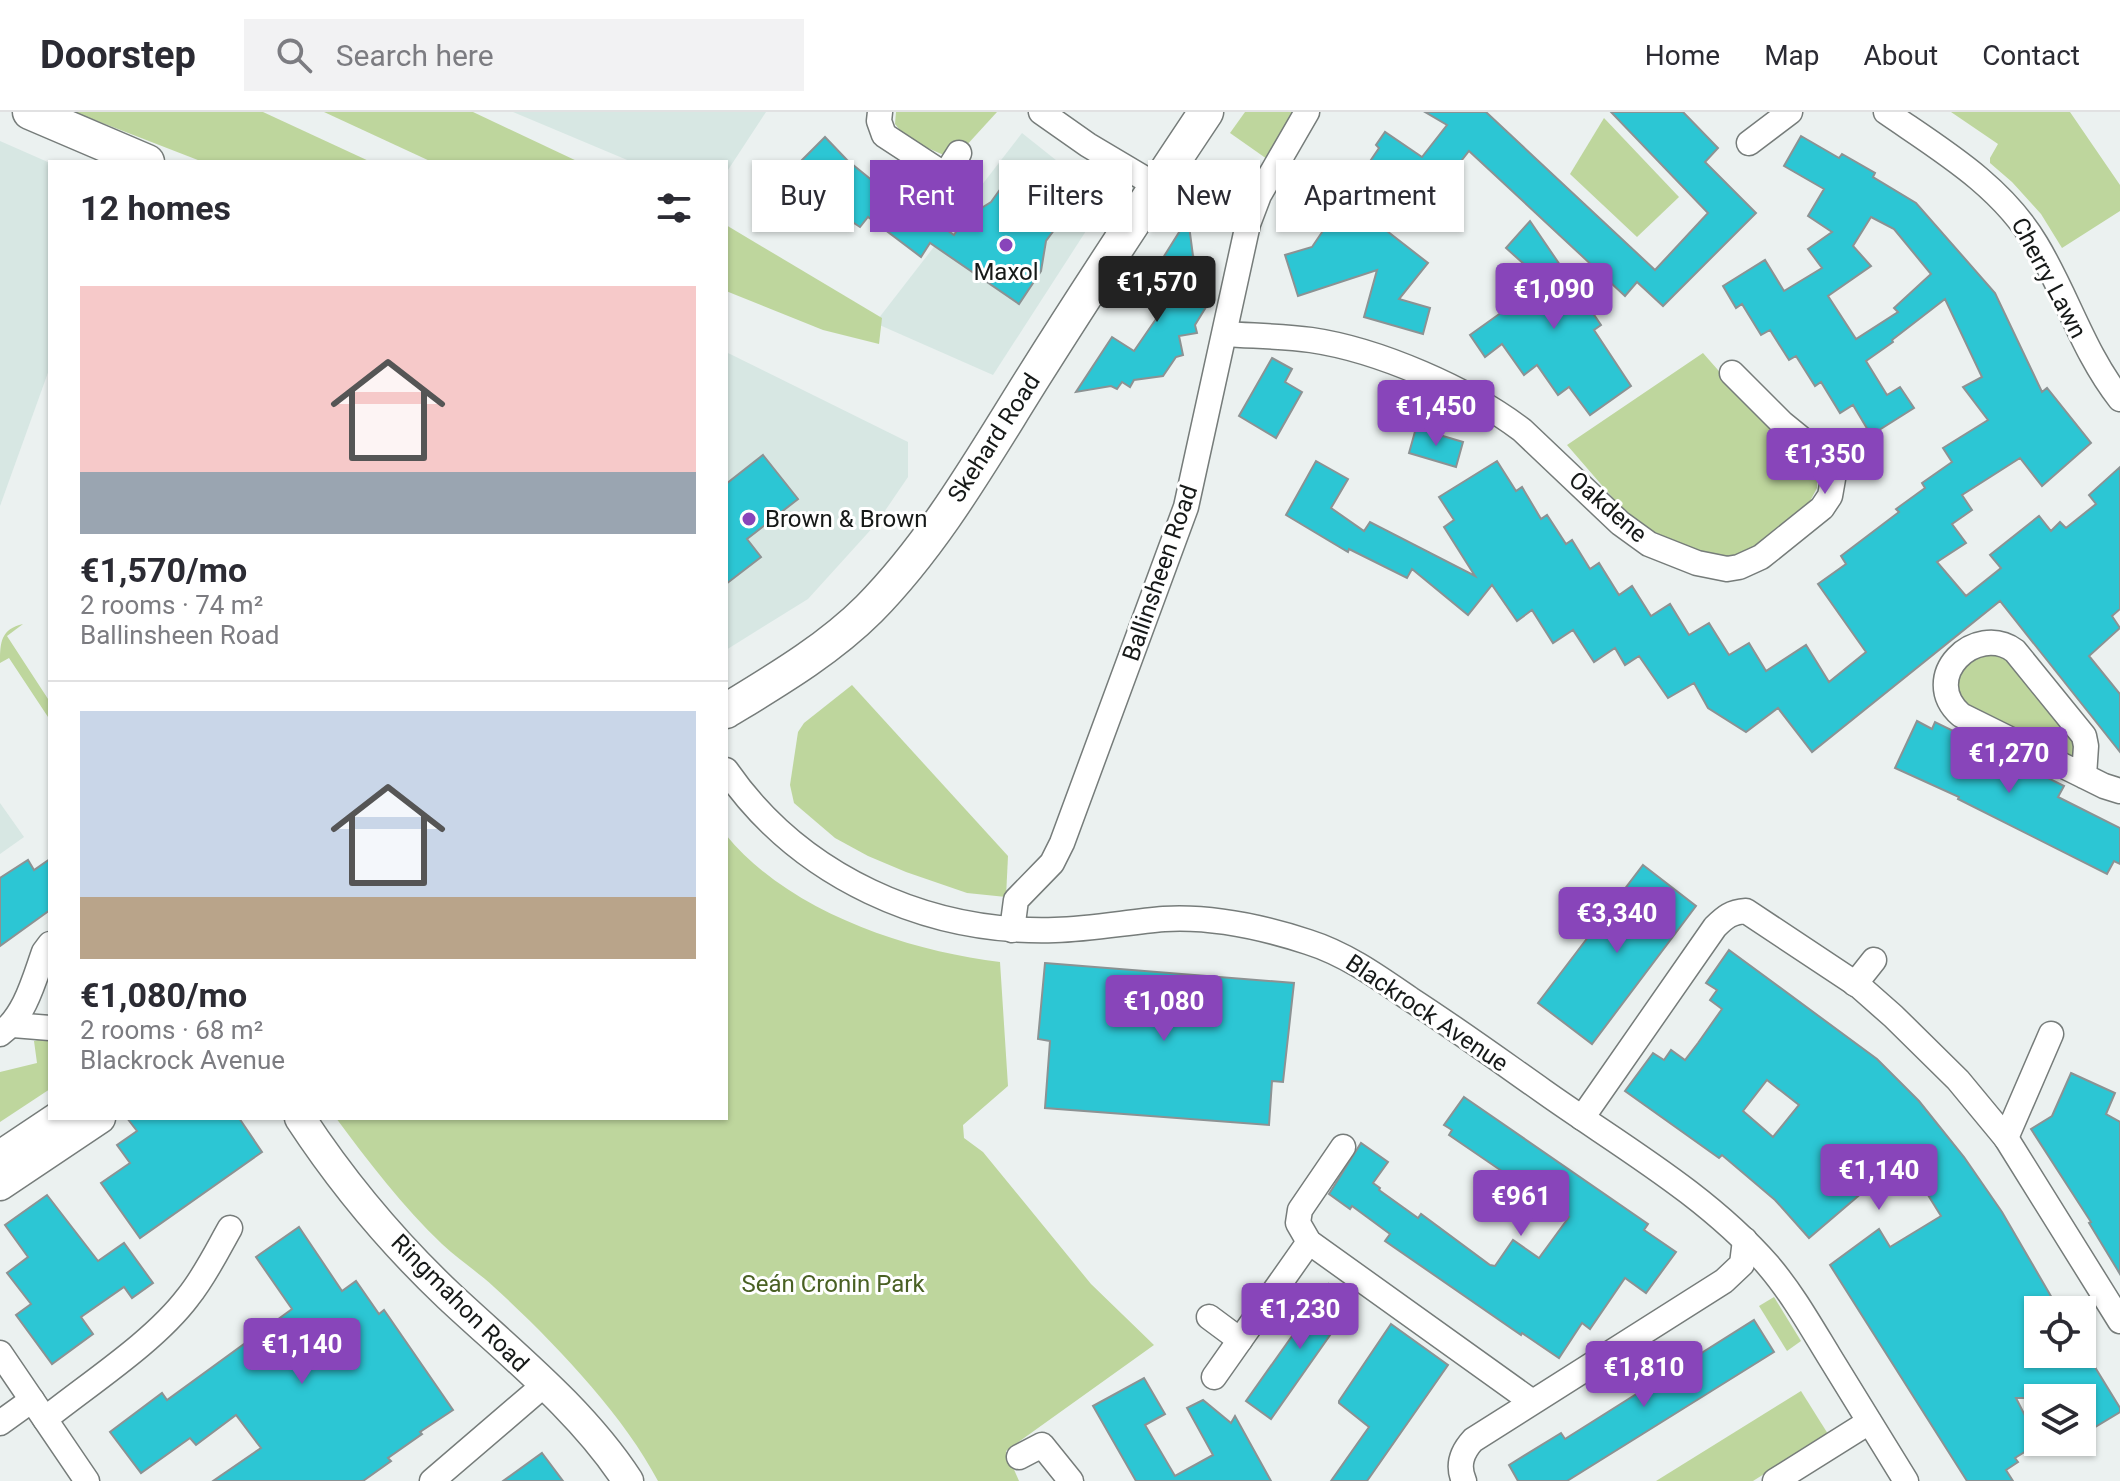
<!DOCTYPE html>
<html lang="en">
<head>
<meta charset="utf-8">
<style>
	body { margin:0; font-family:Roboto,sans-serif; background:#f2f2f3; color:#2b2b33; height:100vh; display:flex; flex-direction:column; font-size:30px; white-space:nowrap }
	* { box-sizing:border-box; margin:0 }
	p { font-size:26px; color:#7c7c81 }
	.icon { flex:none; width:44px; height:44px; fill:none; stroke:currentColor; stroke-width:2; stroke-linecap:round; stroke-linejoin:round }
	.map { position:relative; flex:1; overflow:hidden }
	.sheet { position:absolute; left:48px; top:48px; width:680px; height:960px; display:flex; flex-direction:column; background:#fff; border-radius:0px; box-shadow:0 2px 6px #0004 }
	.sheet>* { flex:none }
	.banner { position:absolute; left:752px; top:48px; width:760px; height:72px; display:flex; gap:16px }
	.tools { position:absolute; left:2024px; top:1184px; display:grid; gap:16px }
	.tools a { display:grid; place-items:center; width:72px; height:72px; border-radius:0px; background:#fff; box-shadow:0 2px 6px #0004; font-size:40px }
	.price { position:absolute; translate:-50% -68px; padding:0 18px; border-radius:8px; background:#8845ba; color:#fff; font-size:26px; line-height:52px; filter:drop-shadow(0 2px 4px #0008) }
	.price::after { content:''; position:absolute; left:50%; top:48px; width:24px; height:18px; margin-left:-12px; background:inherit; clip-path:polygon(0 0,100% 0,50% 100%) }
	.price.current { background:#222; color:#fff }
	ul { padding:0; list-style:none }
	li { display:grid; align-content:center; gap:16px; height:424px; padding:0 32px }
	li+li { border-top:2px solid #e1e1e2 }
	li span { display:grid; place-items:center; height:248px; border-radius:0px; color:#555 }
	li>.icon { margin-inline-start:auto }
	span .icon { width:144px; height:144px; fill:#fffc; stroke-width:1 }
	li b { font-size:34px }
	h2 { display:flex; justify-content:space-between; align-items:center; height:96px; padding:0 32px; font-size:34px }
	.pill { padding:0 28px; border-radius:0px; background:#fff; box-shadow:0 2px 6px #0004; font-size:28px; line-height:72px }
	.pill.current { background:#8845ba; color:#fff }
	header { display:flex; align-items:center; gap:48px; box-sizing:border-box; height:112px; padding:0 40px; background:#fff; border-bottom:2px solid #e1e1e2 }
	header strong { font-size:38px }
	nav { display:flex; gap:44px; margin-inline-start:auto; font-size:28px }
	.search { width:560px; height:72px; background:#f2f2f3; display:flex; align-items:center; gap:20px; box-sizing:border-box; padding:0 28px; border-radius:0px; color:#7c7c81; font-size:30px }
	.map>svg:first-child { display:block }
</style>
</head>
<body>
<header>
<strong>Doorstep</strong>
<div class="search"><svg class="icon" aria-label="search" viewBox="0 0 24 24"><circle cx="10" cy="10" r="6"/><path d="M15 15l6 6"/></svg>Search here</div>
<nav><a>Home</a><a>Map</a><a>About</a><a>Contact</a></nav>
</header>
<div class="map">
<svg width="2120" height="1369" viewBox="0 0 2120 1369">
	<rect width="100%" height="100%" fill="#ebf1f0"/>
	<g fill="#d7e7e3">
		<path d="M513,0H766L726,61V50H632Z"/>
		<path d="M1022,21L1106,88L993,263L875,211Z"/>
		<path d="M0,29L50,51V255L0,394Z"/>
		<path d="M726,240L908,330V365L876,412L808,487L726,538Z"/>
		<path d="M0,691L24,725L0,742Z"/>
	</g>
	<g fill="#bed69d">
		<path d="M74,0H263L371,50H203Z"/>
		<path d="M324,0H473L579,50H432Z"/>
		<path d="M896,0H997L965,35L946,44L907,27L895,12Z"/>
		<path d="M1245,0H1294L1267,47L1230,21Z"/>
		<path d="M1951,0H2070L2120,73V99L2062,136L2041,102L2012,70L1990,51V46L1998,32Z"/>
		<path d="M1604,6L1679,85L1637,125L1570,62Z"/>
		<path d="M726,113L882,206L879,232L823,218L726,179Z"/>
		<path d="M1703,241L1769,316L1807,341L1818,356L1817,376L1807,395L1751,438L1729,445H1719L1667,430L1635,409L1619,393L1567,333Z"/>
		<path d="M23,512L7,524L50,590V608L9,546L0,551C0,530 1,517 23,512Z"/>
		<path d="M1998,537L2077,630L2074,642L2069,645L1959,589L1954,566C1965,550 1979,540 1998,537Z"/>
		<path d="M852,573L1008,744L1006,785L967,781L906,760L868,744L835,726L794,691L790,673L798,620L804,611Z"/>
		<path d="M726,723C788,799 906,839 1000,850L1008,974L963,1013L964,1026L983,1040L1091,1172L1154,1233L1006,1339L1019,1369H658C623,1302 552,1228 494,1175C478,1160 459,1148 442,1132C403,1095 368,1049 336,1006H726Z"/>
		<path d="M50,925V977L0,1010V960L37,951L34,929Z"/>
		<path d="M1774,1185L1801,1229L1787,1239L1759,1194Z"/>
		<path d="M1801,1279L1828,1322L1753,1369H1656Z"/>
	</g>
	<g fill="#2cc6d4" stroke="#8c9293" stroke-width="2" fill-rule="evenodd">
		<path d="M1425,0H1486L1655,158L1708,101L1611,0H1683L1718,36L1705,50L1756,101L1663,194L1637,170L1625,184L1469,39L1436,81L1421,69L1387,119L1428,151L1399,187L1430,196L1423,222L1364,205L1377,158L1298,184L1285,143L1312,135L1379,36L1376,33L1385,20L1422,45L1447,13Z"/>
		<path d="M1801,24L1839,46L1842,42L1875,61L1873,65L1916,91L1995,181L2042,280L2047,276L2091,331L2042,374L2020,346L1962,383L1972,398L1952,412L1966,431L1937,450L1966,484L2001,456L1990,443L2039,404L2051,419L2060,410L2066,416L2096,392L2089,383L2120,355V497L2112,504L2120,516L2089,544L2120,582V640L2000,489L1812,640L1778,596L1746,620L1708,596L1694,571L1668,586L1639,544L1625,553L1615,536L1594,550L1573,518L1553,531L1532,498L1517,509L1492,473L1468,503L1412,457L1407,466L1349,437L1348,440L1286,403L1316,349L1348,367L1331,396L1364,419L1370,410L1475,464L1444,415L1454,408L1439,385L1497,349L1516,379L1522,375L1541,407L1547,403L1566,432L1572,428L1590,457L1599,451L1619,483L1632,474L1651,504L1670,492L1689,523L1709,511L1729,543L1749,531L1766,559L1806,533L1829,570L1866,540L1818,472L1846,452L1841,444L1899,400L1896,397L1925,376L1922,371L1952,350L1943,336L1988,308L1963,275L1982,265L1945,187L1892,228L1893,230L1866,249L1887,283L1900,275L1914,296L1871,323L1853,293L1840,301L1821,270L1815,274L1796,244L1789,248L1770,218L1761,223L1742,192L1736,196L1723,174L1765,148L1784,179L1822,156L1808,137L1832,120L1808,104L1824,77L1784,54ZM1871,105L1894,117L1931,162L1894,196L1898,200L1856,227L1828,184L1871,154L1853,134Z"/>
		<path d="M825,25L847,48L895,87L898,82L954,123L964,107L991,90L1019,51L1034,49L1064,71L1075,90L1046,129L1041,159L1019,192L930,131L921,145L868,105L860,115L840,102L835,110L815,93L817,91L798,70L802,66L793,57Z"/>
		<path d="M1188,106L1193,144L1200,148L1195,155L1202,160L1198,166L1206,195L1195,213L1197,221L1179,224L1183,243L1176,245L1163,264L1134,268L1130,275L1122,270L1117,277L1111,274L1076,280L1112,225L1134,239L1156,207L1172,178L1151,165Z"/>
		<path d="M1530,109L1601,213L1594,218L1631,274L1590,303L1569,275L1558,283L1537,253L1524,263L1502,232L1485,245L1470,223L1544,170L1506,136Z"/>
		<path d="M1272,246L1292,257L1285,270L1302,280L1276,326L1239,304Z"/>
		<path d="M1416,316L1463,330L1456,355L1409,341Z"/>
		<path d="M763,343L798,387L747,427L761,445L726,472V372Z"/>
		<path d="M1917,609L1932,617L1935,610L1980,632L1977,638L2017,658L2020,652L2064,674L2058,685L2120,716V752L2114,749L2107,762L1958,687L1959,685L1895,656Z"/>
		<path d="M50,747V798L0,834V766L28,748L34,758Z"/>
		<path d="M1643,753L1696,794L1592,932L1538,891Z"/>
		<path d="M1729,838L1877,947L1919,989L1964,1045L2002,1100L2059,1198H2038V1242H2082V1234L2120,1296V1300L2082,1323V1286H2016L2039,1331L2015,1346L2018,1350L2006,1358L2013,1369H1967L1830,1153L1879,1117L1890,1135L1941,1104L1923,1075L1903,1051L1879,1071L1877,1068L1809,1126L1775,1088L1722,1043L1719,1046L1625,979L1653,941L1664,948L1671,938L1685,948L1698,931L1722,897L1710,888L1717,878L1706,871ZM1767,968L1799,993L1773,1025L1743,999Z"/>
		<path d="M1045,851L1294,871L1283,970L1272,969L1269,1013L1045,996L1050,929L1038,927Z"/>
		<path d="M2071,961L2115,981L2106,1002L2120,1010V1162L2089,1111L2091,1110L2031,1017L2052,1004Z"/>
		<path d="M1464,985L1648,1112L1644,1118L1676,1140L1646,1181L1625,1166L1590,1217L1582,1211L1559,1246L1522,1221L1521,1223L1385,1129L1390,1122L1352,1094L1350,1097L1329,1082L1361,1031L1388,1050L1373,1071L1380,1076L1379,1078L1418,1106L1421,1102L1490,1153L1495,1154L1513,1128L1539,1146L1569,1105L1449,1023L1452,1018L1444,1013Z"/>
		<path d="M127,1006H239L262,1040L140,1126L101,1071L130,1051L117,1033L137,1019Z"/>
		<path d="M47,1083L98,1149L124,1131L153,1171L132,1186L124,1175L81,1205L93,1222L52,1252L16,1203L31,1192L7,1161L28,1145L5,1113Z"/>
		<path d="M299,1115L342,1179L356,1169L379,1202L384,1198L453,1298L420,1320L422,1322L388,1346L391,1349L363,1369H213L261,1336L236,1303L196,1333L190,1326L141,1361L110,1320L162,1281L167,1288L292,1197L256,1145Z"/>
		<path d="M1329,1172L1354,1189L1271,1307L1246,1289Z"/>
		<path d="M1754,1208L1774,1240L1567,1369H1518L1509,1353L1561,1321L1565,1327Z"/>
		<path d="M1391,1212L1448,1253L1367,1369H1331L1369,1315L1339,1291V1289Z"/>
		<path d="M1144,1266L1165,1302L1145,1313L1175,1364L1213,1343L1187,1296L1203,1288L1231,1311L1235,1304L1271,1369H1136L1093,1294Z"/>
		<path d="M542,1341L563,1369H503Z"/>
	</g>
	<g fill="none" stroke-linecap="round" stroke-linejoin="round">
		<g stroke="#767c7a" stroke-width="27">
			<g id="minor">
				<path d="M880,0L879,9L884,23L965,76"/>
				<path d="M1041,0L1088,33L1157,74"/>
				<path d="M1886,0C1941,38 2001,73 2036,132C2067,183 2083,240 2120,287"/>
				<path d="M1749,31L1790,0"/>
				<path d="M945,63L959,41"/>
				<path d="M1225,222C1253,224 1283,224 1311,228C1379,238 1468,277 1522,318L1620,411L1649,432L1697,451L1727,457L1739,455L1761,445L1822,396L1830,384L1833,367L1825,346L1782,311L1732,261"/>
				<path d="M726,658C800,765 927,822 1055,818C1091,817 1128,810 1164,807C1213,804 1262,815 1308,830C1346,842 1378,865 1410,887C1455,916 1499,948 1543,979C1619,1033 1706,1082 1768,1153C1792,1181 1810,1213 1829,1244C1855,1286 1881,1328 1906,1369"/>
				<path d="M2084,664L2086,634L2084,624L2015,539C1976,510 1918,565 1961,603L2104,674L2120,679"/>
				<path d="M1012,818L1016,788L1052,751L1062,731L1186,395L1248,112L1259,83L1307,0"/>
				<path d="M1855,872L1874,848"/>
				<path d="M13,913L50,916"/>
				<path d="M0,922C25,904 34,868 44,840L50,832"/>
				<path d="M1582,1006L1715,815C1725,805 1731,800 1746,799L1859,874L1893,904L1958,968L2006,1026L2120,1209"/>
				<path d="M2006,1026L2051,922"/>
				<path d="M1343,1035L1300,1098L1298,1111L1309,1130L1531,1289"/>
				<path d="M1209,1205L1240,1228"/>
				<path d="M0,1241L87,1369"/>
				<path d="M1214,1265L1309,1130"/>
				<path d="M45,1307C90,1271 154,1230 188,1185C205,1164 217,1139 230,1116"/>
				<path d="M0,1311L32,1288"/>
				<path d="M1019,1345L1042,1333L1071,1369"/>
				<path d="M432,1369L544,1273"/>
				<path d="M1464,1369C1457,1353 1462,1340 1473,1328L1724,1169L1742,1152L1745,1128"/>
				<path d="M1775,1369L1869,1310"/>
			</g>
		</g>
		<g stroke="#767c7a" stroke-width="33">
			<g id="tertiary">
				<path d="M300,1006C342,1070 393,1131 449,1184C511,1242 582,1298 628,1369"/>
				<path d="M0,1044L57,1006"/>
				<path d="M0,1073L100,1006"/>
			</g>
		</g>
		<g stroke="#767c7a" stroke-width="37">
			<g id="secondary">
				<path d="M30,0L147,50"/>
				<path d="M726,599C775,569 828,538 869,497C936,429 983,345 1034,264C1090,175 1148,87 1206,0"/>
			</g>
		</g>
		<use href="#minor" stroke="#fff" stroke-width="24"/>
		<use href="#tertiary" stroke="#fff" stroke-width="30"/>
		<use href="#secondary" stroke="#fff" stroke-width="34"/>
	</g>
	<g fill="#8845ba" stroke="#fff" stroke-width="3">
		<circle cx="1006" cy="133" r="8"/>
		<circle cx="749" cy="407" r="8"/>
	</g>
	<g text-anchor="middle" stroke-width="6" stroke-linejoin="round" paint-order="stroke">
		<g font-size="24" fill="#161918" stroke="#fff">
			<text x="1006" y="168">Maxol</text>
			<text x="765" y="415" text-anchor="start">Brown &amp; Brown</text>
		</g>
		<g font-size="24" fill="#161918" stroke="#fff">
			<text transform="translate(2049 166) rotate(62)" y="8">Cherry Lawn</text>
			<text transform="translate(994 326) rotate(-57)" y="8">Skehard Road</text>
			<text transform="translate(1608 395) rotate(41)" y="8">Oakdene</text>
			<text transform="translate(1160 461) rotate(-71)" y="8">Ballinsheen Road</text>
			<text transform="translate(1427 901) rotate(34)" y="8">Blackrock Avenue</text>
			<text transform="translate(460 1191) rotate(45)" y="8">Ringmahon Road</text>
		</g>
		<g font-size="24" fill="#496023" stroke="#fff">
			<text x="833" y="1180">Seán Cronin Park</text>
		</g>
	</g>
</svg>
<div class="tools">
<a><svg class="icon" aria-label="locate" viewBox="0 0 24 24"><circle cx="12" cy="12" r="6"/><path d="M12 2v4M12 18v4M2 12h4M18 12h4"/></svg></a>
<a><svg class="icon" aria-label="layers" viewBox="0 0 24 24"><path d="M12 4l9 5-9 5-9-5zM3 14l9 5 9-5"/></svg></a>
</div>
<b class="price current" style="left:1157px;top:212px">€1,570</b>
<b class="price" style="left:1554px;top:219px">€1,090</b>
<b class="price" style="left:1436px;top:336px">€1,450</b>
<b class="price" style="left:1825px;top:384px">€1,350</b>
<b class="price" style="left:2009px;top:683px">€1,270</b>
<b class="price" style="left:1617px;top:843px">€3,340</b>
<b class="price" style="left:1164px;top:931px">€1,080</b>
<b class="price" style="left:1879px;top:1100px">€1,140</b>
<b class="price" style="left:1521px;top:1126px">€961</b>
<b class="price" style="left:1300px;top:1239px">€1,230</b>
<b class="price" style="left:302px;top:1274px">€1,140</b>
<b class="price" style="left:1644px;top:1297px">€1,810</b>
<div class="banner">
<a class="pill">Buy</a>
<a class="pill current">Rent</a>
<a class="pill">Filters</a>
<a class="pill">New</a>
<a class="pill">Apartment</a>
</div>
<section class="sheet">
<h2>12 homes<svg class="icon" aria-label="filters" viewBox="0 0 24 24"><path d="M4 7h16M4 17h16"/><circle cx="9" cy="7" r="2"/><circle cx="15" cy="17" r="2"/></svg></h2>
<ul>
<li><span style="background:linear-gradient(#f6c9c9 75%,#9aa5b1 0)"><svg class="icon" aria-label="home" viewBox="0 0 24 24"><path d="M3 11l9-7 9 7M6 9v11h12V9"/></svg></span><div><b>€1,570/mo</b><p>2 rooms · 74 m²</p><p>Ballinsheen Road</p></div></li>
<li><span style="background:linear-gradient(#c9d6e8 75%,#b9a48a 0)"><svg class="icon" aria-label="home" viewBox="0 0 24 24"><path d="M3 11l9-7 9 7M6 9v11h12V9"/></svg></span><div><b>€1,080/mo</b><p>2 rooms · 68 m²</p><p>Blackrock Avenue</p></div></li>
</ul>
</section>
</div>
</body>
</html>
